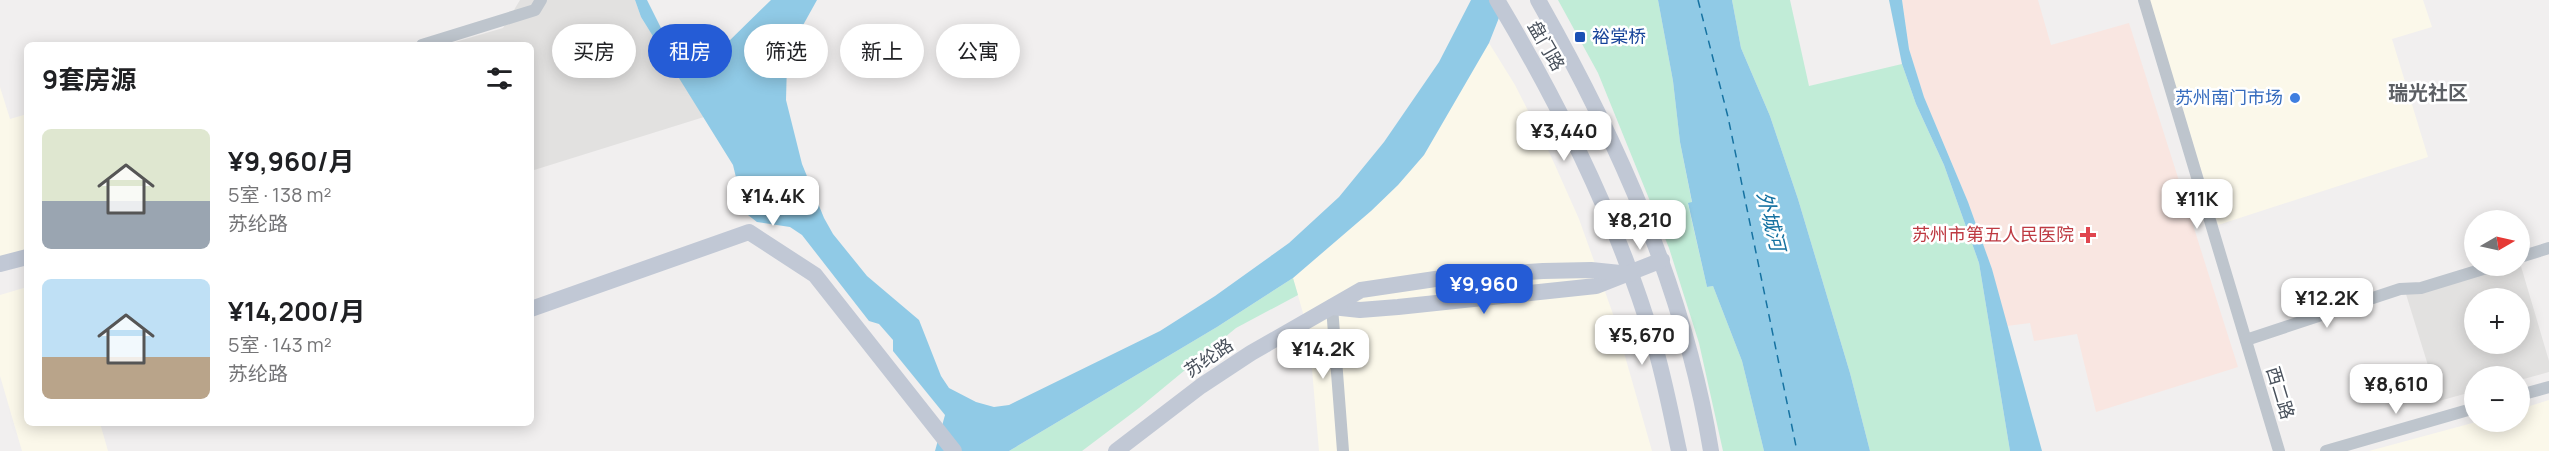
<!DOCTYPE html>
<html lang="zh">
<head>
<meta charset="utf-8">
<style>
	body { margin:0; font-family:Manrope,"Noto Sans SC",sans-serif; background:#f2f2f2; color:#202124; height:100vh; display:flex; flex-direction:column; font-size:22px; white-space:nowrap }
	* { box-sizing:border-box; margin:0 }
	p { font-size:20px; color:#757577 }
	.icon { flex:none; width:33px; height:33px; fill:none; stroke:currentColor; stroke-width:2; stroke-linecap:round; stroke-linejoin:round }
	.map { position:relative; flex:1; overflow:hidden }
	.drawer { position:absolute; left:24px; top:42px; width:510px; height:384px; display:flex; flex-direction:column; background:#fff; border-radius:9px; box-shadow:0 3px 15px #0003 }
	.drawer>* { flex:none }
	.banner { position:absolute; left:552px; top:24px; width:570px; height:54px; display:flex; gap:12px }
	.needle { width:39px; rotate:81deg }
	.controls { position:absolute; left:2464px; top:210px; display:grid; gap:12px }
	.controls a { display:grid; place-items:center; width:66px; height:66px; border-radius:50%; background:#fff; box-shadow:0 3px 15px #0003; font-size:30px }
	.price { position:absolute; translate:-50% -51px; padding:0 14px; border-radius:12px; background:#fff; color:#222; font-size:20px; line-height:39px; filter:drop-shadow(0 2px 3px #0008) }
	.price::after { content:''; position:absolute; left:50%; top:36px; width:18px; height:14px; margin-left:-9px; background:inherit; clip-path:polygon(0 0,100% 0,50% 100%) }
	.price.active { background:#255cd6; color:#fff }
	ul { padding:0; list-style:none }
	li { display:flex; align-items:center; gap:18px; height:150px; padding:0 18px }
	li span { display:grid; place-items:center; flex:none; width:168px; height:120px; border-radius:9px; color:#555 }
	li>.icon { margin-inline-start:auto }
	span .icon { width:72px; height:72px; fill:#fffc; stroke-width:1 }
	li b { font-size:26px }
	h2 { display:flex; justify-content:space-between; align-items:center; height:72px; padding:0 18px; font-size:26px }
	.tag { padding:0 21px; border-radius:27px; background:#fff; box-shadow:0 3px 15px #0003; font-size:21px; line-height:54px }
	.tag.active { background:#255cd6; color:#fff }
	.map>svg:first-child { display:block }
</style>
</head>
<body>
<div class="map">
<svg width="2549" height="451" viewBox="0 0 2549 451">
	<rect width="100%" height="100%" fill="#f1efef"/>
	<g fill="#fbf8ea">
		<path d="M2149,0H2423L2432,27L2392,39L2428,157L2218,225Z"/>
		<path d="M1489,43L1515,85L1550,154L1579,219L1613,314L1652,451H1319L1309,334L1293,278L1371,211L1398,185L1424,155Z"/>
		<path d="M0,87L10,119L27,114V256L0,263Z"/>
		<path d="M27,287V423H100L108,451H22L0,376V295Z"/>
		<path d="M2549,400V451H2369L2476,422H2520V409Z"/>
	</g>
	<g fill="#e2e1e0" fill-rule="evenodd">
		<path d="M520,0H635L641,17L704,117L531,171V45H445L503,28Z"/>
		<path d="M2520,263L2549,361V372L2520,380V376H2475V391L2439,401L2405,291L2496,266H2520ZM2475,298H2520V344H2475Z"/>
	</g>
	<path fill="#f9e6e1" d="M1902,0H2038L2051,45L2129,23L2238,367L2096,412L2077,334L2034,341L2030,323L2007,326L2011,346L1992,269L1968,202L1924,97L1909,49Z"/>
	<g fill="#c1ecd7">
		<path d="M1558,0H1658L1673,81L1680,142L1692,203L1688,204L1707,287L1713,286L1742,361L1764,451H1723L1699,343L1669,248L1598,73Z"/>
		<path d="M1732,0H1790L1809,86L1902,64L1916,104L1944,165L1979,263L2010,451H1870L1850,373L1798,199L1770,116L1741,48Z"/>
		<path d="M1293,278L1298,295L1236,328L1139,408L1082,451H1009L1217,327Z"/>
	</g>
	<g fill="#90cae6">
		<path d="M635,0H647L662,30L682,48L693,53L726,44L771,0H817L802,27L787,63L786,100L802,164L824,218L833,234L867,276L919,320L941,376L949,388L976,402L994,407L1009,405L1160,331L1215,296L1289,243L1339,197L1384,142L1439,62L1471,0H1506L1489,43L1424,155L1398,185L1371,211L1293,278L1217,327L1009,451H935L945,415L893,351V340L879,324L869,321L802,235L790,227L757,222L748,215L740,194L733,165L641,17Z"/>
		<path d="M1658,0H1732L1741,48L1770,116L1798,199L1850,373L1870,451H1764L1742,361L1713,286L1707,287L1688,203L1692,202L1680,142L1673,81Z"/>
		<path d="M1889,0H1902L1909,49L1924,97L1968,202L1992,269L2042,451H2010L1979,263L1944,165L1916,104L1902,64Z"/>
	</g>
	<g fill="none" stroke-linecap="round" stroke-linejoin="round">
		<path stroke="#1672a1" stroke-width="1.5" stroke-dasharray="8 6" stroke-linecap="butt" d="M1698,0L1728,117L1797,451"/>
		<g stroke="#bec5cd" stroke-width="12">
			<path d="M2144,0L2279,451"/>
			<path d="M422,45L535,10L541,0"/>
			<path d="M2520,257L2549,248"/>
			<path d="M1332,307L1343,451"/>
			<path d="M2246,340L2400,289L2421,288L2493,266"/>
			<path d="M2520,395L2549,387"/>
			<path d="M2326,451L2475,408"/>
		</g>
		<g stroke="#c1c8d5" stroke-width="16">
			<path d="M1497,0C1561,107 1617,220 1653,340C1664,376 1671,414 1679,451"/>
			<path d="M1538,0C1618,141 1685,290 1711,451"/>
			<path d="M0,264L27,257"/>
			<path d="M1332,307L1360,310L1398,307L1596,286L1662,260"/>
			<path d="M531,309L749,232L815,275L954,451"/>
			<path d="M1116,451L1201,386L1251,353L1361,290L1442,278L1543,271L1591,270L1630,274"/>
		</g>
	</g>
	<rect fill="#1a4fb4" stroke="#fff" stroke-width="2" x="1574" y="31" width="12" height="12" rx="3"/>
	<circle fill="#3f7fe0" stroke="#fff" stroke-width="2" cx="2295" cy="98" r="6"/>
	<path fill="#e0444e" stroke="#fff" stroke-width="2" d="M2085 226h6v6h6v6h-6v6h-6v-6h-6v-6h6z"/>
	<g text-anchor="middle" stroke-width="5" stroke-linejoin="round" paint-order="stroke">
		<g font-size="18" fill="#164399" stroke="#fff" text-anchor="start">
			<text x="1592" y="43">裕棠桥</text>
		</g>
		<g font-size="18" fill="#48505b" stroke="#fff">
			<text transform="translate(1546 46) rotate(60)" y="6">盘门路</text>
			<text transform="translate(1209 358) rotate(-34)" y="6">苏纶路</text>
			<text transform="translate(2280 393) rotate(73)" y="6">西二路</text>
		</g>
		<g font-size="18" fill="#366cbe" stroke="#fff" text-anchor="end">
			<text x="2283" y="104">苏州南门市场</text>
		</g>
		<g font-size="18" fill="#be3a42" stroke="#fff" text-anchor="end">
			<text x="2074" y="241">苏州市第五人民医院</text>
		</g>
		<g font-size="20" font-weight="bold" fill="#5c5f64" stroke="#fff">
			<text x="2428" y="100">瑞光社区</text>
		</g>
		<g font-size="20" font-style="italic" fill="#1672a1" stroke="#fff">
			<text transform="translate(1771 221) rotate(76)" y="7">外城河</text>
		</g>
	</g>
</svg>
<div class="controls">
<a><svg class="needle" viewBox="-14 -14 28 28"><path d="M0-13l5 13h-10z" fill="#e53935"/><path d="M0 13l5-13h-10z" fill="#757577"/></svg></a>
<a>+</a>
<a>−</a>
</div>
<b class="price" style="left:1564px;top:162px">¥3,440</b>
<b class="price" style="left:773px;top:227px">¥14.4K</b>
<b class="price" style="left:2197px;top:230px">¥11K</b>
<b class="price" style="left:1640px;top:251px">¥8,210</b>
<b class="price active" style="left:1484px;top:315px">¥9,960</b>
<b class="price" style="left:2327px;top:329px">¥12.2K</b>
<b class="price" style="left:1642px;top:366px">¥5,670</b>
<b class="price" style="left:1323px;top:380px">¥14.2K</b>
<b class="price" style="left:2396px;top:415px">¥8,610</b>
<div class="banner">
<a class="tag">买房</a>
<a class="tag active">租房</a>
<a class="tag">筛选</a>
<a class="tag">新上</a>
<a class="tag">公寓</a>
</div>
<section class="drawer">
<h2>9套房源<svg class="icon" aria-label="filters" viewBox="0 0 24 24"><path d="M4 7h16M4 17h16"/><circle cx="9" cy="7" r="2"/><circle cx="15" cy="17" r="2"/></svg></h2>
<ul>
<li><span style="background:linear-gradient(#dfe7d0 60%,#9aa5b1 0)"><svg class="icon" aria-label="home" viewBox="0 0 24 24"><path d="M3 11l9-7 9 7M6 9v11h12V9"/></svg></span><div><b>¥9,960/月</b><p>5室 · 138 m²</p><p>苏纶路</p></div></li>
<li><span style="background:linear-gradient(#bfe0f5 65%,#b9a48a 0)"><svg class="icon" aria-label="home" viewBox="0 0 24 24"><path d="M3 11l9-7 9 7M6 9v11h12V9"/></svg></span><div><b>¥14,200/月</b><p>5室 · 143 m²</p><p>苏纶路</p></div></li>
</ul>
</section>
</div>
</body>
</html>
